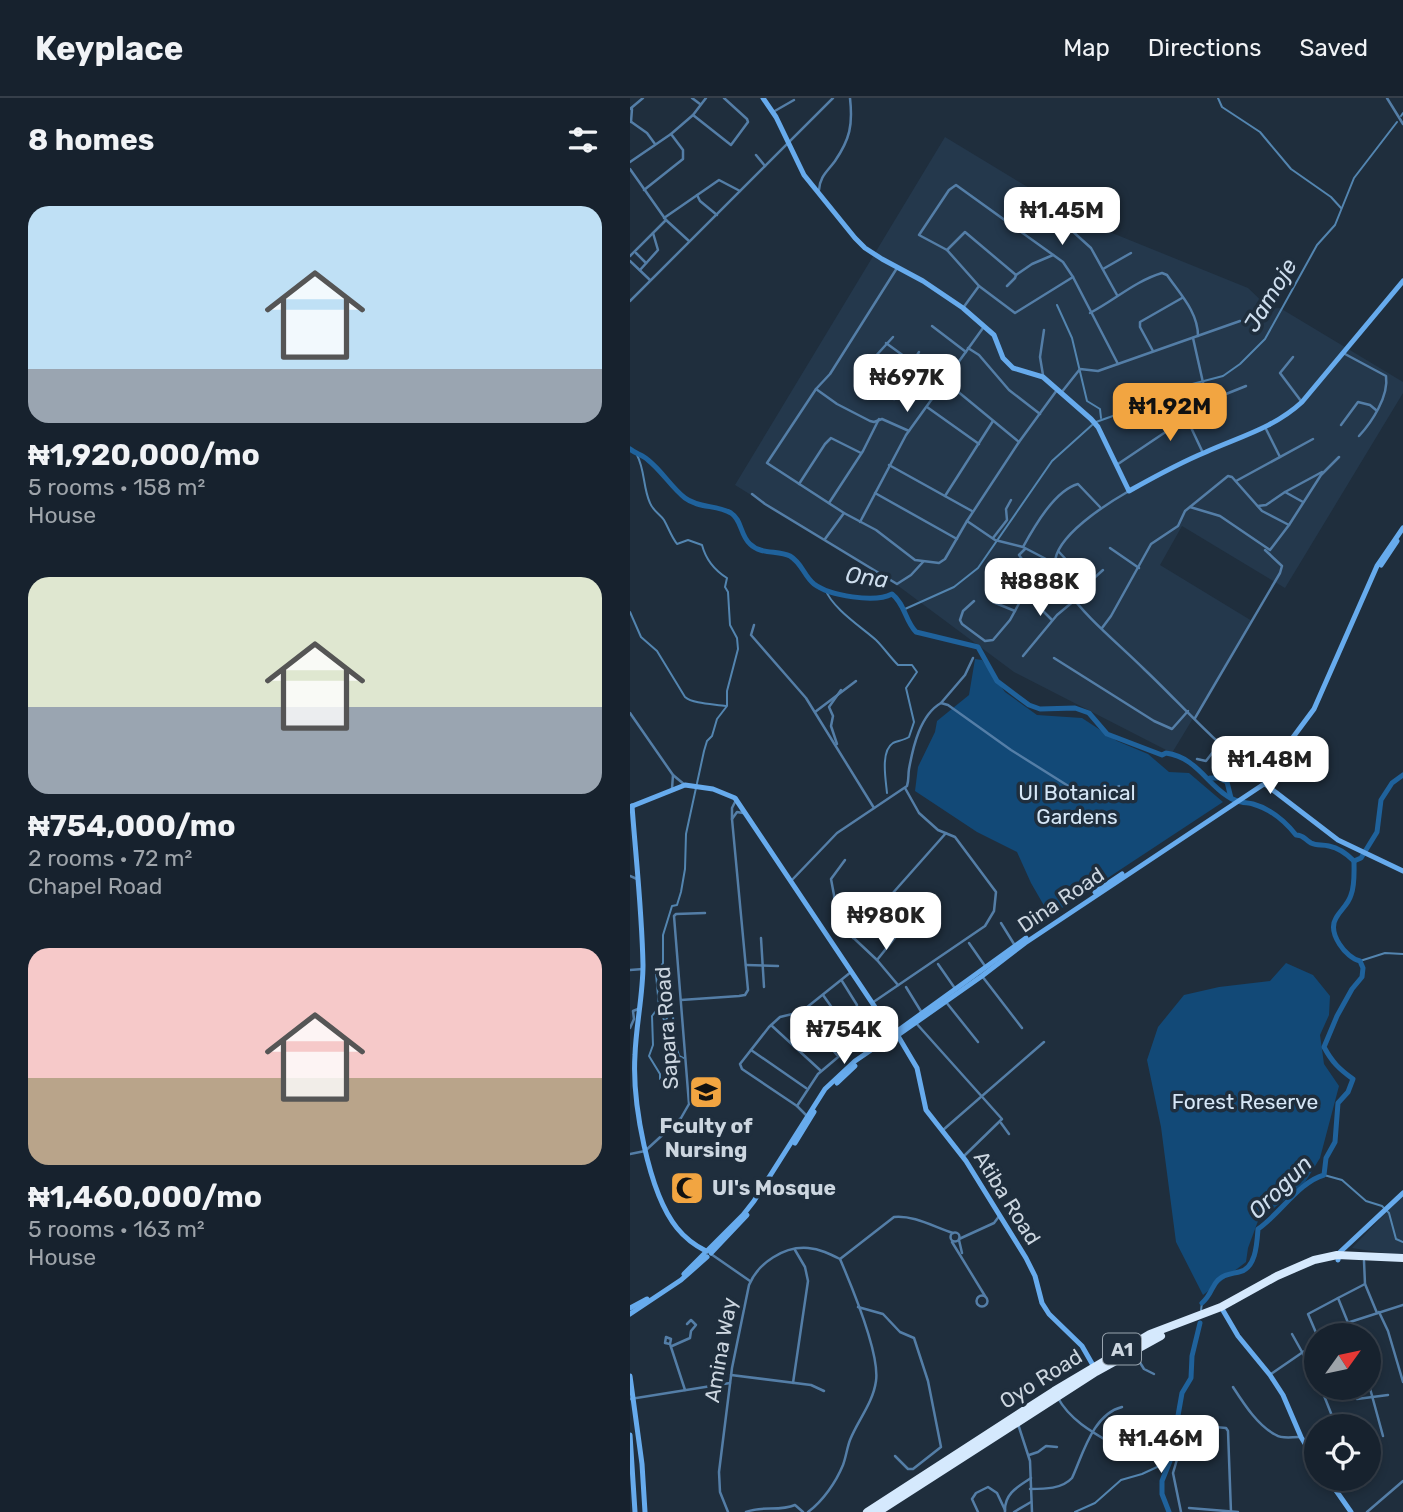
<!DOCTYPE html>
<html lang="en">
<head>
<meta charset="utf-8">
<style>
	body { margin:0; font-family:Rubik,sans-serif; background:#202a36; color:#f1f3f6; height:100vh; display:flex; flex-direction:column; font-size:26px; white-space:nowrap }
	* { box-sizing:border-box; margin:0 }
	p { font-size:23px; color:#9ea4aa }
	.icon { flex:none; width:38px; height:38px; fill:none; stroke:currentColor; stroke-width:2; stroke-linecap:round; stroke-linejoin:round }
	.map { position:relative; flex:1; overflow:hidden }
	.drawer { display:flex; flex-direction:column; background:#17222e; width:630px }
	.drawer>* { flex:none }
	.needle { width:46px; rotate:57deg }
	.buttons { position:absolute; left:674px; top:1225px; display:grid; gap:14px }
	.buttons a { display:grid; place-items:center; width:77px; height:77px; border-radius:50%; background:#17222e; box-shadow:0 4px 10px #0003,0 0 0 2px #363f4a; font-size:35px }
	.price { position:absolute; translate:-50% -60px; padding:0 16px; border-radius:14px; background:#fff; color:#222; font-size:23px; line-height:46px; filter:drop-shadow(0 2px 4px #0008) }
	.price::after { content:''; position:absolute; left:50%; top:42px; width:21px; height:16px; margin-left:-10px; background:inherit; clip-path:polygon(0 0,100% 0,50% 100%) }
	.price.selected { background:#f2a541; color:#111 }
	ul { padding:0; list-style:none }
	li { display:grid; align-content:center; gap:14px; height:371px; padding:0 28px }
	li span { display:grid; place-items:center; height:217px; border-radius:21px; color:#555 }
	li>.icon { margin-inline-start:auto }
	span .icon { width:126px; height:126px; fill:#fffc; stroke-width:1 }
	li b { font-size:30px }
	h2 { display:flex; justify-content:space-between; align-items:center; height:84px; padding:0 28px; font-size:30px }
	header { display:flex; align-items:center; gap:42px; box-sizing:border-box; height:98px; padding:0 35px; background:#17222e; border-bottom:2px solid #363f4a }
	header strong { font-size:33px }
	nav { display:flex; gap:38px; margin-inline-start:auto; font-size:24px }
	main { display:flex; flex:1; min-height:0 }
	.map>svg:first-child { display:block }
</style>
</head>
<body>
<header>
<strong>Keyplace</strong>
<nav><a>Map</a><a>Directions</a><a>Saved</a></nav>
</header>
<main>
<section class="drawer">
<h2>8 homes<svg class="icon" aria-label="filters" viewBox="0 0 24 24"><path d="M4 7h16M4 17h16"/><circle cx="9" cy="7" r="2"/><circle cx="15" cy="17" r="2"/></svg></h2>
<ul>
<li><span style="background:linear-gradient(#bfe0f5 75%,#9aa5b1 0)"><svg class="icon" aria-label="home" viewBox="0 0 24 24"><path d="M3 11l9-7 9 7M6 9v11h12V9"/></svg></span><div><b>₦1,920,000/mo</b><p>5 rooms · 158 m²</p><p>House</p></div></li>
<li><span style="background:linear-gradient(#dfe7d0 60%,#9aa5b1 0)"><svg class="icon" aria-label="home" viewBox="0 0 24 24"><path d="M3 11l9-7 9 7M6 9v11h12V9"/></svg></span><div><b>₦754,000/mo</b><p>2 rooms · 72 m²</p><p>Chapel Road</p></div></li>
<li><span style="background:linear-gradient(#f6c9c9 60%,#b9a48a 0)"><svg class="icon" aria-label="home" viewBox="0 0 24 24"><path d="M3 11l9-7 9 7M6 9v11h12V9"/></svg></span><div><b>₦1,460,000/mo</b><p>5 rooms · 163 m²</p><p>House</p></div></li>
</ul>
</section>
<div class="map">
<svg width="773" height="1414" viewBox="0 0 773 1414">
	<rect width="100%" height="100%" fill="#1f2e3d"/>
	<g fill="#24384c">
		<path d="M315,39L455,124L618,190L640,211L650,210L773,284V295L655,490L552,428L530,467L622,523L542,655L384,574L267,487L105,387Z"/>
		<path d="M84,985L86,1001L68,1003L67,987Z"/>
		<path d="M773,1097V1158L722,1150Z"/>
	</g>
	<g fill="#124977">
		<path d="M345,561L352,562L375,594L407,617L452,620L487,643L518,656L539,674L559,675L593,704L420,818L401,785L387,754L347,734L285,693L288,669L305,634L307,623L339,597Z"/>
		<path d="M656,865L683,877L700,898L699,917L690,937L694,966L709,988L690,1060L674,1086L628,1123L618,1150L616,1164L573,1197L546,1144L531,1029L517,962L528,929L554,897L589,889L640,883Z"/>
	</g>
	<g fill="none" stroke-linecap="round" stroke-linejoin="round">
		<g stroke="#5385b0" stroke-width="2">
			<path d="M588,0L592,9L630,34L661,71L701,99L711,110"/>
			<path d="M771,18L773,15"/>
			<path d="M427,207L442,240L457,303L470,311L471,320"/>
			<path d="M466,324L508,309L513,300H532L547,290L593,278L610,266L635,241L687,147L705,127L724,80L767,24"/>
			<path d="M7,357C15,372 13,390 20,405C23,413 30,416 34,422C39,431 41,438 47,446L58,442L72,447C76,462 84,472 97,480L95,489L98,494L100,527L107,540L108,551L97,593V608L87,621L82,638L77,643L74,653L56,736L55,771L51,794L47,807L42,808L33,837V865L26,876L29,909L22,918L23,947L19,958L30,976V981"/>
			<path d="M195,491C203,511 230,528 246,542C254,550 260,559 268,567H282L287,574L276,590L284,624L279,639C274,642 268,643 263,645C250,653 256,683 257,695"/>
			<path d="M275,511L324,489L348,470L422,363L462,327"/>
			<path d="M0,514L11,539L27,553L55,599C63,606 84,606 96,608"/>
			<path d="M730,863L755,855L773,856"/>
			<path d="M29,909L34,922H36L39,916L43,915C43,929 45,945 49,958L53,960"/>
			<path d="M694,1077L712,1082L736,1103L752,1108L759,1115L766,1141L773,1144"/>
			<path d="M571,1212L572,1205"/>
			<path d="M445,1414L465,1405L491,1382L512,1376L540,1363"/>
		</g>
		<g stroke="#1f629c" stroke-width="5">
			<path d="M0,351C6,356 13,357 18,362C32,373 41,389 55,400C68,410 87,407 101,415C112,422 110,437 120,446C131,457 148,452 160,458C172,465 174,478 184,486C200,498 245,505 262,496C275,506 275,523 286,534L348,549L367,583L399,607L410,611L445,610L459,615L477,636L532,657L536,655C565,659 576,684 597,698C605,704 613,704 623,706C641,711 654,722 666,737C674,737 674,741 681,745C687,748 692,746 699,748C709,750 717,756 724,763"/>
			<path d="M580,680H589L597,684L601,700"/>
			<path d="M724,763L731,760L747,734L751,702L762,685L773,677"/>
			<path d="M572,1205C582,1196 581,1189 588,1182C594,1176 601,1176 609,1174C626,1171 627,1145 628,1131C650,1116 669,1084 694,1077L696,1060L705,1044L708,1005L718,994L723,981C709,971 702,964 694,949L707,918L722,891L732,879L733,870L730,863C716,860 697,835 706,820C711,811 718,807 721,797C725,787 724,774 724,763"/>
			<path d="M539,1414L532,1396V1383L540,1363L552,1295L561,1280L562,1258L570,1225"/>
		</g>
		<g stroke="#547ea7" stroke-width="2.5">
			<path d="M62,0L70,6"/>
			<path d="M757,0L773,26"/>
			<path d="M0,11L13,0"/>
			<path d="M143,14L164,2"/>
			<path d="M63,17L101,47L118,24L117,21L94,0"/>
			<path d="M0,23L17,35L25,46"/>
			<path d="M1,24L2,11"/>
			<path d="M41,36L63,17L76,0"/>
			<path d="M126,57L135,68"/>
			<path d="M0,64L41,36L53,52V61L14,92"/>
			<path d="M0,71L36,122L0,158"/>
			<path d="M189,92C190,78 197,74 205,63C220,41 223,27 220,0"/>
			<path d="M67,97L70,103L87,117"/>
			<path d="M34,120L89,82L110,93"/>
			<path d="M36,122L59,143"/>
			<path d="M440,131L461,150L487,197"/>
			<path d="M317,152L335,134L386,177L385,180L377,188"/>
			<path d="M6,155L16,165"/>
			<path d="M0,163L20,182"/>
			<path d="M267,170L200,276L186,291L137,365L214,415L246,432L285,462L309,465L315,461L337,423L389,344L315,283"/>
			<path d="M473,171L501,155"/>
			<path d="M10,172L28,152L23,135"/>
			<path d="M386,177L402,166L423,157"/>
			<path d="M349,188L385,215L443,179"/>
			<path d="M0,203L203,0"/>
			<path d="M333,210L349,188L317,152L289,137L319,92L326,87L433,164L443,179L488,266"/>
			<path d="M460,215C485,202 505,183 532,175L537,177C550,196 568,214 568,238"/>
			<path d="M302,228L336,254"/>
			<path d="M563,240L574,289L580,305"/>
			<path d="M256,245L282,264"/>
			<path d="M338,250L349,257L379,292L410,316"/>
			<path d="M523,253L510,229V224L552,200"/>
			<path d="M715,256L756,278C759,298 742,324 729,338"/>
			<path d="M663,259L650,275L671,303"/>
			<path d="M243,261L263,239"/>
			<path d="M413,277L410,259L414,232"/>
			<path d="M271,283L302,301"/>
			<path d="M186,291L207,306L240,323L244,324L252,321L279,333"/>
			<path d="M431,295L450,271L468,273L610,223"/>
			<path d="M264,301L271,283L289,254"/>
			<path d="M297,309L349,346"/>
			<path d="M557,321L573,355"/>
			<path d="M711,327L728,304L740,307L746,312"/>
			<path d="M636,331L650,359"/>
			<path d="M389,344L427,292"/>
			<path d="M488,366L586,300L616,288"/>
			<path d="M259,367L342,413"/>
			<path d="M606,383L683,341"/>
			<path d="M169,386L195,346L201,340L231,355"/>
			<path d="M499,393C478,405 423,439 425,467C426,474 432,485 436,491C457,521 489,546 515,572C550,605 581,642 620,670"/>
			<path d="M655,394L692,374"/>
			<path d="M245,395L327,441"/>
			<path d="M122,396L135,406L267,486L281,477L293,464"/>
			<path d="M315,398L363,323"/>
			<path d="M199,405L233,353L249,321"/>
			<path d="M628,408L636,407L655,394L673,404"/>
			<path d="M560,409L590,418L640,452L659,427L691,377L709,359"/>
			<path d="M337,423L365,442L393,449L418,462"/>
			<path d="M230,424L276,337L353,230"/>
			<path d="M363,440L377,422L376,411L381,402"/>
			<path d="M195,441L214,415"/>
			<path d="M393,449C404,429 425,392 448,386L470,409"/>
			<path d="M480,450L509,470"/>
			<path d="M429,454L444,470"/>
			<path d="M378,486L397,468L389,457L395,451"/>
			<path d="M443,499L473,472"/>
			<path d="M344,503L333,513L330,522L332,526L355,543L363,542L380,522L398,489L420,462"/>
			<path d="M363,504L385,513"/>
			<path d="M407,507L422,522"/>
			<path d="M124,527L121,537L176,600L244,710"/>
			<path d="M472,530L481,518L521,446L548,428L555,413L598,378L602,379L632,413L659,427"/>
			<path d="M393,558L427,517L445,502"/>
			<path d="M424,560L524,623L542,631L558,613"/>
			<path d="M311,605L335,577L343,560"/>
			<path d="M185,614L226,583"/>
			<path d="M0,615L43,677L55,687"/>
			<path d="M565,620L650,475L652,468L635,452"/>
			<path d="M207,646L201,628L203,618L199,609L211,592"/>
			<path d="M567,661L576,663L589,646"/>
			<path d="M42,691L43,677"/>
			<path d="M102,721L107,714L113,715"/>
			<path d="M215,762L201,781L204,797L205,818L212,829L247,862L268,887"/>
			<path d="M0,778L7,781"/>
			<path d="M161,783L207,735L277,688C279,682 278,677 279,671C283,649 290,617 311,605L318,607L381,652L459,701L465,702L489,688"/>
			<path d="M371,825L384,846"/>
			<path d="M131,840L134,889"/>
			<path d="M223,840L316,735"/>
			<path d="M339,845L355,868"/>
			<path d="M247,862L268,836"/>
			<path d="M308,866L324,889"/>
			<path d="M116,867L148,868"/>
			<path d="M0,872L13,871"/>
			<path d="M352,878L392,930"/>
			<path d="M276,889L292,915"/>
			<path d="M193,897L210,921L226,911L227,907L212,883"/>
			<path d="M51,902L109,898L115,897L118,892L102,721V710L105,704"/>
			<path d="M316,904L348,944"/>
			<path d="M242,905L355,828L364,813L366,794L325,739L308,732L289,715L275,690"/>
			<path d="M171,914L207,957"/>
			<path d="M286,925L372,1021L334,1058"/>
			<path d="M141,927L190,972"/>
			<path d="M0,930L4,921L3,913L8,911"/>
			<path d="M121,952L176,990"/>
			<path d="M167,1008L188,976L252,922"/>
			<path d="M178,1019L167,1008L112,971L110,966L139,929L150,919L171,914L221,874"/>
			<path d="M371,1025L379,1036"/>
			<path d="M313,1032L414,944"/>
			<path d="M0,1056L15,1053L51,1020L59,1006L44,818L46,816L75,815"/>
			<circle cx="325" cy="1139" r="4.5"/>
			<path d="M329,1141L364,1125L370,1117"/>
			<path d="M329,1142L332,1155"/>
			<path d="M322,1144L355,1198"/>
			<path d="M81,1156L120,1183"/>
			<path d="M210,1161L264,1119C284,1117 304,1129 323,1135"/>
			<path d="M734,1163L735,1186L747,1215"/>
			<circle cx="352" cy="1203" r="5.5"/>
			<path d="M708,1200L735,1186"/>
			<path d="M228,1209L253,1216L270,1234L284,1240L298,1283L311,1349L283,1371H278L265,1358"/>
			<path d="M749,1214L758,1233L773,1284"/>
			<path d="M720,1224L773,1207"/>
			<path d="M662,1236L686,1279"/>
			<path d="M687,1237L678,1216L708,1200L723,1237"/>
			<path d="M40,1246L35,1245L36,1239L41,1241L40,1246L55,1292"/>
			<path d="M42,1248L60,1240L61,1233L66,1227L61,1222L57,1226"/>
			<path d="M504,1255L514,1271L524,1276"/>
			<path d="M641,1276L673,1254L686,1249"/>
			<path d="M101,1277L181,1287L194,1293"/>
			<path d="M738,1283L753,1338"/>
			<path d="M163,1285L178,1183L175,1169L165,1152"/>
			<path d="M603,1289C614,1306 628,1328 646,1337C652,1341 661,1339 669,1339"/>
			<path d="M691,1290L706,1328"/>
			<path d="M428,1300C442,1326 472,1339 498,1355L504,1353L516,1335"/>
			<path d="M0,1301L100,1285"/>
			<path d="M727,1301L758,1297"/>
			<path d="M388,1326L400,1363L402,1414"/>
			<path d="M562,1327L596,1330L598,1333L601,1414"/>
			<path d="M399,1357L408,1354L416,1348L427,1349"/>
			<path d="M400,1391C415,1391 432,1391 442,1380C453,1356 463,1316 492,1309"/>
			<path d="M559,1410L608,1414"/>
			<path d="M98,1414L90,1394L89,1374L102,1270L119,1187C128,1165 154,1148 178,1150C190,1151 200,1156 210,1161C222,1189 250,1255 246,1283C243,1305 228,1322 220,1342C217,1350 216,1359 213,1367C206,1384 193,1403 178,1414"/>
			<path d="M116,1414C132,1407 149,1414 165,1407L173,1414"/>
			<path d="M348,1414L342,1401L346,1395L358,1389L367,1395L375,1412"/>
			<path d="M375,1414C374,1396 387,1389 401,1380"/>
			<path d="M384,1414L401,1404"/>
			<path d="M551,1414L543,1375L553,1341"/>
			<path d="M737,1414L773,1383"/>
		</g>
		<g stroke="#67abed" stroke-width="5">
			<path d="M133,0L146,19L174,77L225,140L235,150L252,161L293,183L333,210L364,237L373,260L383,270L413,279L461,321L468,329L499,393C524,379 549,365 576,354C609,339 644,330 672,304L773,183"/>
			<path d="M751,467L767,443"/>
			<path d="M620,670L638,678"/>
			<path d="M623,673L630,681"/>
			<path d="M635,677L684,611L747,468L773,430"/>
			<path d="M640,681L648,668"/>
			<path d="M635,686L708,742L773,773"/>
			<path d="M2,708C6,761 12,814 13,867C13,897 6,927 5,957C2,1003 18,1094 47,1130C55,1140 66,1148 76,1153"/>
			<path d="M0,709L55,687L83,691L105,700L263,936"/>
			<path d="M465,794L492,776"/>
			<path d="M266,934L396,840"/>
			<path d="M268,937L352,878L395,845L634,686"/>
			<path d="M268,938L287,970L296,1012L336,1063L396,1160L405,1178L412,1205L419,1216L452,1248L464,1269"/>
			<path d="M207,985L225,968"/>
			<path d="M165,1045L184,1014"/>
			<path d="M77,1153L113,1117L124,1103L195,991L225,963L263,937"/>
			<path d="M81,1155L117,1117"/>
			<path d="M708,1162L709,1155L773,1095"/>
			<path d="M54,1176L74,1156"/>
			<path d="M591,1209L608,1238L640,1277L653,1297L671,1339L686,1364"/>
			<path d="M0,1210L17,1201"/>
			<path d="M0,1216L51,1182L77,1159"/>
			<path d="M0,1278L12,1366L15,1414"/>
			<path d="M0,1337L5,1414"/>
			<path d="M698,1381L721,1414"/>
		</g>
		<g stroke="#d5e9fd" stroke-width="8">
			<path d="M237,1414L424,1293L520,1236L591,1209L647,1178L684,1162L707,1157L773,1160"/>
			<path d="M248,1414L466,1274L531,1238"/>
		</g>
	</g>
	<defs>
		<g id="university-square" transform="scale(1.75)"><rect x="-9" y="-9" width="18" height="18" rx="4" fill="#f2a541" stroke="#1f2e3d"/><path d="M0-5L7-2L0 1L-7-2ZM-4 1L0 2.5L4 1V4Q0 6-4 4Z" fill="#111"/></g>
		<g id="mosque-square" transform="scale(1.75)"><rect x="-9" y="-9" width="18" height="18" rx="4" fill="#f2a541" stroke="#1f2e3d"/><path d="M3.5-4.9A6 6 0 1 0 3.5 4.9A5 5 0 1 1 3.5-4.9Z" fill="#111"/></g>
	</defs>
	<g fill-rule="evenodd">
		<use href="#university-square" x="76" y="994"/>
		<use href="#mosque-square" x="57" y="1090"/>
	</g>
	<g text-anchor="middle" stroke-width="7" stroke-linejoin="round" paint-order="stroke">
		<rect fill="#1f2e3d" stroke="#98a4af" stroke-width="2" x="473" y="1235.5" width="38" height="31" rx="5"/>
		<g font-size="19" font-weight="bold" fill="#ccd6e0">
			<text x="492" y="1258">A1</text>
		</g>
		<g font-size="21" fill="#d6e7f7" stroke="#1f2e3d">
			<text x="447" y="702">UI Botanical<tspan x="447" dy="24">Gardens</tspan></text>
			<text x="615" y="1011">Forest Reserve</text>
		</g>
		<g font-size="21" fill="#ccd6e0" stroke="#1f2e3d">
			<text transform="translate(431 802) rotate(-34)" y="7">Dina Road</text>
			<text transform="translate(37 930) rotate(-94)" y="7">Sapara Road</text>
			<text transform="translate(377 1100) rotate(58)" y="7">Atiba Road</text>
			<text transform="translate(91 1252) rotate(-80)" y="7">Amina Way</text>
			<text transform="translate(411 1281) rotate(-32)" y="7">Oyo Road</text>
		</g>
		<g font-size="21" font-weight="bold" fill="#ccd6e0" stroke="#1f2e3d">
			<text x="76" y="1035">Fculty of<tspan x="76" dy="24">Nursing</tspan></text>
			<text x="82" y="1097" text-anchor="start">UI's Mosque</text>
		</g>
		<g font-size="23" font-style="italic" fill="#cddded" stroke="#1f2e3d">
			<text transform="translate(640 197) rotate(-59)" y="8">Jamoje</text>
			<text transform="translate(237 479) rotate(8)" y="8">Ona</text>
			<text transform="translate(650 1089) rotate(-45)" y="8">Orogun</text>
		</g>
	</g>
</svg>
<div class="buttons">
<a><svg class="needle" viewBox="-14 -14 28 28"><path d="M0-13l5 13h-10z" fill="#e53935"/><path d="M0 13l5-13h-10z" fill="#9ea4aa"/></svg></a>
<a><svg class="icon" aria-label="locate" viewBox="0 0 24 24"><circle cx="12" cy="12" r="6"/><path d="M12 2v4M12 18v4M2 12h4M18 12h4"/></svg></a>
</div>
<b class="price" style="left:432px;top:149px">₦1.45M</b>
<b class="price" style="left:277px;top:316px">₦697K</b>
<b class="price selected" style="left:540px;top:345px">₦1.92M</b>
<b class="price" style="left:410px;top:520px">₦888K</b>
<b class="price" style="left:640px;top:698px">₦1.48M</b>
<b class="price" style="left:256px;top:854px">₦980K</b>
<b class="price" style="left:214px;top:968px">₦754K</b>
<b class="price" style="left:531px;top:1377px">₦1.46M</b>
</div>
</main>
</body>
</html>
